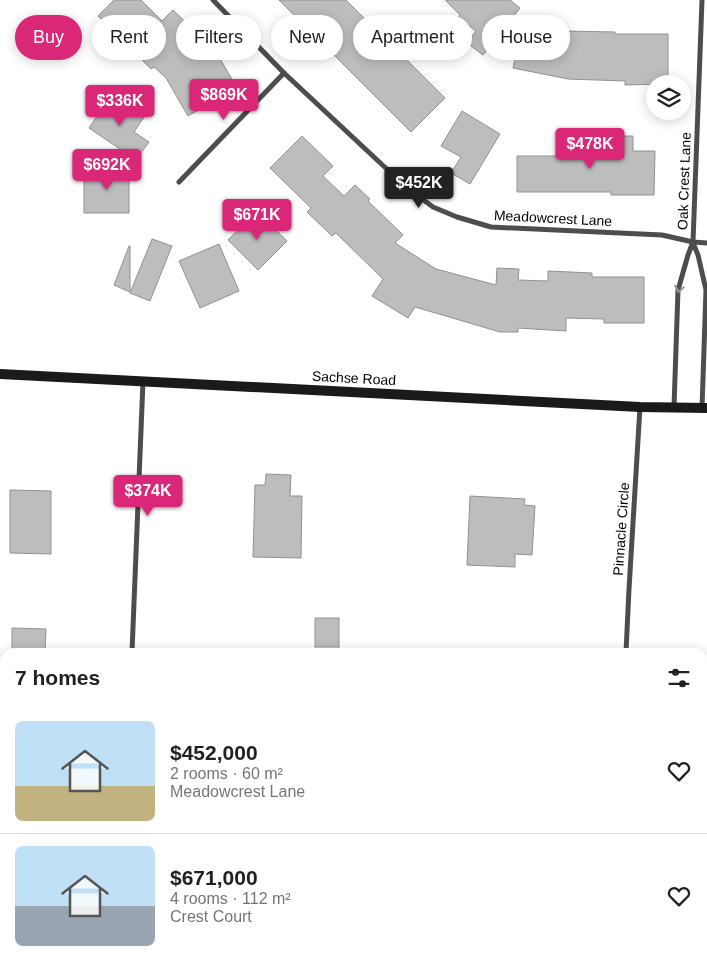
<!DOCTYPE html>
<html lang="en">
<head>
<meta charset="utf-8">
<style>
	body { margin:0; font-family:Arial,sans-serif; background:#f6f6f6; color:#202124; height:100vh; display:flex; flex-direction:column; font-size:19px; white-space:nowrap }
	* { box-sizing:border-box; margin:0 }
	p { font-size:16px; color:#757577 }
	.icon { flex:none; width:28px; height:28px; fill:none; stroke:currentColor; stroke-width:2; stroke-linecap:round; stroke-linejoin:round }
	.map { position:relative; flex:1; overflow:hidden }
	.panel { position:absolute; left:0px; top:648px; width:708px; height:321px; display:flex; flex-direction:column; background:#fff; border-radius:15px 15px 0 0; box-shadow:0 2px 12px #0003 }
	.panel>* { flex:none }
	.banner { position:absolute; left:15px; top:15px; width:678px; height:45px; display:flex; gap:10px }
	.tools { position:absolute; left:646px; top:75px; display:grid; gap:10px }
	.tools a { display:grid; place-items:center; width:45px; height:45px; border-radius:50%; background:#fff; box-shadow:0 2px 12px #0003; font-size:25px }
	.price { position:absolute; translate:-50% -42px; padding:0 11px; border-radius:5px; background:#db2777; color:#fff; font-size:16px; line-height:32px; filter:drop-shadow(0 1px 2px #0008) }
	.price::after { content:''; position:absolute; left:50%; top:30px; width:15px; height:11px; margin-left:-8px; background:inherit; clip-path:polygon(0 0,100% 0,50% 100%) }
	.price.current { background:#222; color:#fff }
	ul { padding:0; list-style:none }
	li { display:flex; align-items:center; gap:15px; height:125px; padding:0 15px }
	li+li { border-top:1px solid #e0e0e0 }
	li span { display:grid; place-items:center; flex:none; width:140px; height:100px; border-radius:8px; color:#555 }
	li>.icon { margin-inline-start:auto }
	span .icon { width:60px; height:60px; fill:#fffc; stroke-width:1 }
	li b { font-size:21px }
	h2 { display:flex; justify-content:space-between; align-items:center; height:60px; padding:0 15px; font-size:21px }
	.chip { padding:0 18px; border-radius:22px; background:#fff; box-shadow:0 2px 12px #0003; font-size:18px; line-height:45px }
	.chip.current { background:#db2777; color:#fff }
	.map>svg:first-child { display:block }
</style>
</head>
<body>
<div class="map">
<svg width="707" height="968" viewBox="0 0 707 968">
	<rect width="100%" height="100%" fill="#fff"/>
	<g fill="#bdbdbd" stroke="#919191">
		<path d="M114,0H141L162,21L173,10L215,50L237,88L188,116L166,78L154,67L151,69L98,16Z"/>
		<path d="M279,0H346L375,29L383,21L415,52L407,60L445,98L411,132Z"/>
		<path d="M445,0H510L520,8L483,55L467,43L476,31L458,17L460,15Z"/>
		<path d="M524,18L566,27L565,31L615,32V34H668V84L625,85V81L568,79L513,68Z"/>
		<path d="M112,94L144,117L134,132L149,142L136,160L89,128Z"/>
		<path d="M462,111L500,134L470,184L451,173L461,157L441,146Z"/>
		<path d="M302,136L333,166L323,176L344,196L355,185L370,199L368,201L403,235L395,243L436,269L496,285L497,268L519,269L518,280L548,281V271L592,273V277H644V323H604V319L566,318V331L518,328V332H500L415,307L408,318L372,296L383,279L336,233L332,236L307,212L311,208L270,168Z"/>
		<path d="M611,136H633V151H655L654,195H611V192H517V156H561V145H611Z"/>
		<path d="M129,169V213H84V170Z"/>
		<path d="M256,211L287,241L258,270L228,240Z"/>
		<path d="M152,239L172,246L150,301L130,293Z"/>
		<path d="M219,244L239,291L200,308L179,261Z"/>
		<path d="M129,246H130V292L114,285Z"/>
		<path d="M266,474L291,475L290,496H302L301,558L253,557L255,485H265Z"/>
		<path d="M10,490L51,491V554L10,553Z"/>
		<path d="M470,496L525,499L524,505L535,506L532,555L515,554V567L467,565Z"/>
		<rect x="315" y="618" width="24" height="29"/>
		<path d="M12,628L46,629L45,652H12Z"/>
	</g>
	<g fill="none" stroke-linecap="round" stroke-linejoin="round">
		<g stroke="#4d4d4d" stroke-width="5">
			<path d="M213,0L284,73L406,187L433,207L457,217L491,227L662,235L693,242L707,243"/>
			<path d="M179,182L284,73"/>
			<path d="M693,243L698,255L706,290L702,408"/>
			<path d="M674,407L678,290L688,255L693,242L702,0"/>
			<path d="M132,652L143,381"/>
			<path d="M626,652L629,589L640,407"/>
			<path d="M683,964L686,968"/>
			<path d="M120,968V964"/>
		</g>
		<path stroke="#1a1a1a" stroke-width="10" d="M0,374L640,407L707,408"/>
	</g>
	<defs><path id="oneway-chevron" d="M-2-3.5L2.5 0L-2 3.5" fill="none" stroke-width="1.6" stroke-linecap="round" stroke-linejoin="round" transform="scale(1.25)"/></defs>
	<use stroke="#949494" href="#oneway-chevron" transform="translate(679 289) rotate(100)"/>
	<g text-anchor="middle" stroke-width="5" stroke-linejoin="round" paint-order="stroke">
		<g font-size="14" fill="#000" stroke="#fff">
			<text transform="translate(684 181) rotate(-88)" y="5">Oak Crest Lane</text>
			<text transform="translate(553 218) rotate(3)" y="5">Meadowcrest Lane</text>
			<text transform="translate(354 378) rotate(3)" y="5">Sachse Road</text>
			<text transform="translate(621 529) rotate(-86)" y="5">Pinnacle Circle</text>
		</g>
	</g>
</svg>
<div class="tools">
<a><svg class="icon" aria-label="layers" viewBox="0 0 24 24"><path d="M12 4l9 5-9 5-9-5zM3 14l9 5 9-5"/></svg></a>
</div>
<b class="price" style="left:224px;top:121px">$869K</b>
<b class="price" style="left:120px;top:127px">$336K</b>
<b class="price" style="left:590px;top:170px">$478K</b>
<b class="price" style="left:107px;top:191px">$692K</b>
<b class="price current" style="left:419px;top:209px">$452K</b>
<b class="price" style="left:257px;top:241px">$671K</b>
<b class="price" style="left:148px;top:517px">$374K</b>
<div class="banner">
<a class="chip current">Buy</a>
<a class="chip">Rent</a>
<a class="chip">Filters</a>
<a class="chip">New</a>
<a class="chip">Apartment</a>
<a class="chip">House</a>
</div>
<section class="panel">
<h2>7 homes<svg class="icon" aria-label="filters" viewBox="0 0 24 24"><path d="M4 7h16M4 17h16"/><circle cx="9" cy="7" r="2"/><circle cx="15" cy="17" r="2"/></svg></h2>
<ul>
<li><span style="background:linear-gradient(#bfe0f5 65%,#c2b280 0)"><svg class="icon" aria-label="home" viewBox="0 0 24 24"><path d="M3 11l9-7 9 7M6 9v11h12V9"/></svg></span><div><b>$452,000</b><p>2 rooms · 60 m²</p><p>Meadowcrest Lane</p></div><svg class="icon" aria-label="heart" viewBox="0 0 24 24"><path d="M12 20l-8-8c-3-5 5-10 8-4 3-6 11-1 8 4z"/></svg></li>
<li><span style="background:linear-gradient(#bfe0f5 60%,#9aa5b1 0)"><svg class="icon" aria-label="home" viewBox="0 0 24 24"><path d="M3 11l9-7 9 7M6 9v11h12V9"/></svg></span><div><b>$671,000</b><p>4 rooms · 112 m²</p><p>Crest Court</p></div><svg class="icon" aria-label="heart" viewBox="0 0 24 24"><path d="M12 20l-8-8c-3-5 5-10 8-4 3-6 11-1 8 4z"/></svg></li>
</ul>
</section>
</div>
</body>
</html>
